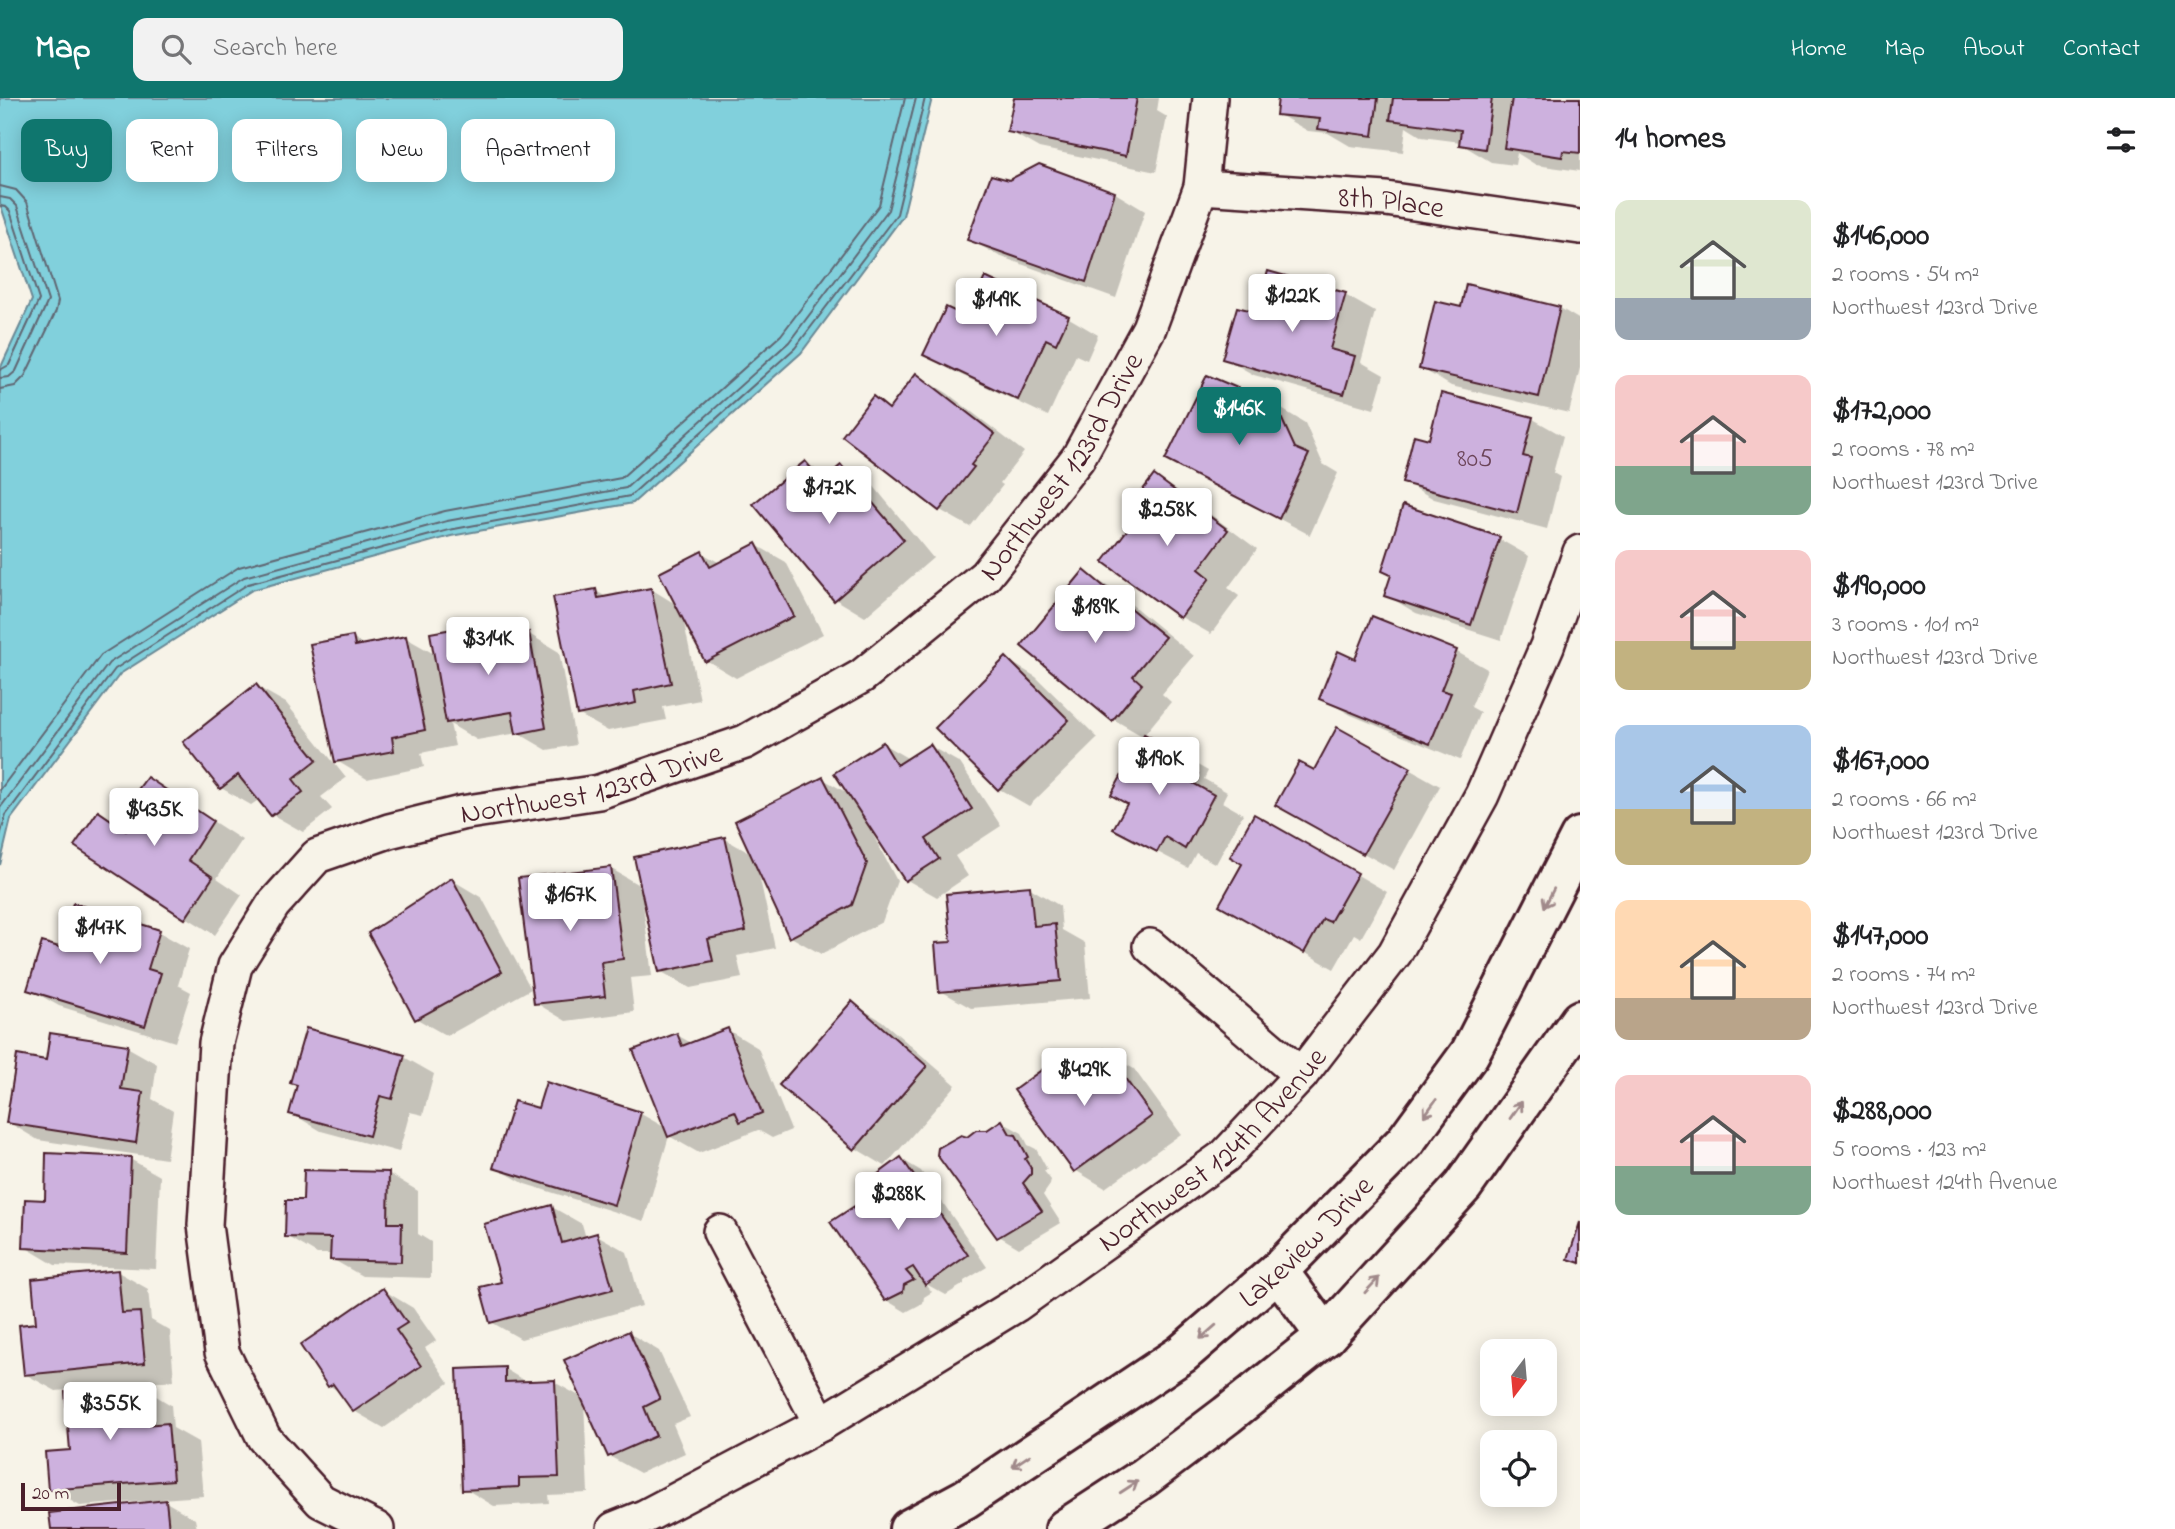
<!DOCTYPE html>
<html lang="en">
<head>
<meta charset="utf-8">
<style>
	body { margin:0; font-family:"Indie Flower",sans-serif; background:#f2f2f2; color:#202124; height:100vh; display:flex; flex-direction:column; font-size:26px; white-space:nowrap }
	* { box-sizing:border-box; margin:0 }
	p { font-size:23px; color:#757577 }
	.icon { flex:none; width:38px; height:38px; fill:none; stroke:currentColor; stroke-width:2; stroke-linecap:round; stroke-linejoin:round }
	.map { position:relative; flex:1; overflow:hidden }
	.side { display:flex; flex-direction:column; background:#fff; width:595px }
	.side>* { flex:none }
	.guide { position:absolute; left:21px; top:21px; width:665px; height:63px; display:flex; gap:14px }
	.needle { width:46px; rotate:196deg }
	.tools { position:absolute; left:1480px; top:1241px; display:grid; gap:14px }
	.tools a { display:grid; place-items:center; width:77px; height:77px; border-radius:14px; background:#fff; box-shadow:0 4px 18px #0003; font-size:35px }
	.scale { position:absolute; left:21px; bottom:18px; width:100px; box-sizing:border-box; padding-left:7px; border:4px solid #4a1f2b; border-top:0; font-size:19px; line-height:24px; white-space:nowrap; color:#4a1f2b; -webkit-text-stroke:5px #f7f3e8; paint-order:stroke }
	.price { position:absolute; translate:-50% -60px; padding:0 16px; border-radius:7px; background:#fff; color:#222; font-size:23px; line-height:46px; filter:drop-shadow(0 2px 4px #0008) }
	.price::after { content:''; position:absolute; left:50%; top:42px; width:21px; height:16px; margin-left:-10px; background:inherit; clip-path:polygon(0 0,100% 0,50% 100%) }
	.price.active { background:#0f766e; color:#fff }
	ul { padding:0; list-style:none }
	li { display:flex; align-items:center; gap:21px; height:175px; padding:0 35px }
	li span { display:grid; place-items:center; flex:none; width:196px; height:140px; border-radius:14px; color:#555 }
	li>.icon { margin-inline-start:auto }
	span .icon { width:84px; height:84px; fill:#fffc; stroke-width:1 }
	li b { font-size:30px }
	h2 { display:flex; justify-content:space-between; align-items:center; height:84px; padding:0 35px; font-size:30px }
	.pill { padding:0 24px; border-radius:14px; background:#fff; box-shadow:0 4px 18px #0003; font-size:24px; line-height:63px }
	.pill.active { background:#0f766e; color:#fff }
	header { display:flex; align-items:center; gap:42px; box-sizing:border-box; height:98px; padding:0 35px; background:#0f766e; color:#fff }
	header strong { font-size:33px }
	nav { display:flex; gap:38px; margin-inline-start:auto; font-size:24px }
	.search { width:490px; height:63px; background:#f2f2f2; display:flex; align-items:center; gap:18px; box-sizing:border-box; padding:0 24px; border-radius:14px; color:#757577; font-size:26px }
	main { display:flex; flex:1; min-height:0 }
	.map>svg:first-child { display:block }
</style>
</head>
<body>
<header>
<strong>Map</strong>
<div class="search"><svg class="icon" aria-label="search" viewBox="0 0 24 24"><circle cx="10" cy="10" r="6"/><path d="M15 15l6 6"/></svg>Search here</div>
<nav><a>Home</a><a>Map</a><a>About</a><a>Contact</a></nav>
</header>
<main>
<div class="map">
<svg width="1580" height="1431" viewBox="0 0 1580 1431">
	<rect width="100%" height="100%" fill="#f7f3e8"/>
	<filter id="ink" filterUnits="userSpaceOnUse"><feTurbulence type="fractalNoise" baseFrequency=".0143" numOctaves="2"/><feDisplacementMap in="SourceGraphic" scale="14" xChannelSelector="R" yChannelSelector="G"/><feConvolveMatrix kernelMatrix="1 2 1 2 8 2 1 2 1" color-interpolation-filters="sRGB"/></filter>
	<g filter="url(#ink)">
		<path fill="#81d0dc" stroke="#6b8995" stroke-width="2" d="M0,0H932L903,118L801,255L633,405L451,438L252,492L120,576L11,721L0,767V271L32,202L0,105Z"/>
		<g fill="#0003">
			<path d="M1016,0H1159L1157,13L1167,19L1156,74L1039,50L1009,33Z"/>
			<path d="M1280,0H1580V73L1536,67L1517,55L1515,67L1491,64L1461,46V44L1422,39L1406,29L1403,54L1350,48L1328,35L1308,33L1278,16Z"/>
			<path d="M1040,68L1115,95L1145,113L1116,200L999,158L969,141L1009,84Z"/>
			<path d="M986,182L1069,220L1098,237L1087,262L1076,257L1048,318L955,274L925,257L968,221Z"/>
			<path d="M1468,189L1560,210L1580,222V270L1569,315L1451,288L1421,270L1463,211Z"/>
			<path d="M1345,197L1375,214L1361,264L1384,277L1374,311L1254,277L1224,260L1265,218L1269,203L1262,199Z"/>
			<path d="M917,277L947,295L1024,354L1000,385L1003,387L970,429L940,412L873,301L891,311Z"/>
			<path d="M1443,297L1533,321L1563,338L1553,375L1560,379L1547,431L1434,401L1404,384L1431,343Z"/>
			<path d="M1275,307L1305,325L1323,366L1338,375L1310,437L1167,362Z"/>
			<path d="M805,365L830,379L842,369L872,386L933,460L865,519L835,501Z"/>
			<path d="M1154,379L1184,397L1257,451L1228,490L1239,498L1211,536L1181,519L1148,407Z"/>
			<path d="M1499,441L1529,458L1501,542L1416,515L1386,497Z"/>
			<path d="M756,447L786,464L823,536L736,580L706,562L683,520L700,602L663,609L666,622L608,633L578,616L596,493L608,500L651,491L677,507L702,455L720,465Z"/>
			<path d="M1084,475L1114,492L1194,558L1162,596L1171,604L1144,637L1208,673L1204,681L1227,694L1222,704L1243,716L1216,766L1196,755L1188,770L1146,748L1129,706L1144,639L1113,621Z"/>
			<path d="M1373,520L1457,554L1487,571L1471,609L1480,614L1460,662L1351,617L1321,600L1356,563Z"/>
			<path d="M480,528L502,541L529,536L559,554L576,647L547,652L518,635L477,642L450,626L455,648L421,655L424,669L367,681L337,663L352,540L366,548L406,540L436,557Z"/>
			<path d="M1006,561L1036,579L1098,640L1029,708L999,691L937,630Z"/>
			<path d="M256,588L286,605L346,680L321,699L332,711L303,734L273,717L260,701L251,707L221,690Z"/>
			<path d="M1338,631L1440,688L1394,772L1307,724Z"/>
			<path d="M883,646L909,661L930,648L960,665L1001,728L955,758L968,778L937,799L907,782L871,728L869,729L897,783L882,824L821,856L791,839L758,772L775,850L737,858L742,880L690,890L660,873L646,805L643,806L652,878L630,880L634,914L566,923L536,905L610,770L642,789L725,741L753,757L823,681L851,697Z"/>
			<path d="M147,681L242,742L217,780L242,797L215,837L186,819L98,716L128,733L145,707Z"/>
			<path d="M1255,718L1387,794L1361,840L1354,836L1334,871L1221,807L1245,765Z"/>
			<path d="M452,782L482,800L531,891L447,938L417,921Z"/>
			<path d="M1030,790L1060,808L1062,832L1085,845L1090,900L971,910L941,893L953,845Z"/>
			<path d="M159,834L189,851L178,887L191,894L175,944L59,908L29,891L60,851Z"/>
			<path d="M852,905L882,923L956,987L885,1068L855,1050Z"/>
			<path d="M728,932L758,950L791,1032L772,1040L758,1032L699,1055L669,1038L644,1123L525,1086L495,1069L539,1012L547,986L641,1016L666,1030L677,937L693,946Z"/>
			<path d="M127,949L157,966L152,1001L173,1013L166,1061L38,1042L8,1024L48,964Z"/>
			<path d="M1104,954L1134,971L1181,1036L1105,1090L1075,1072L1054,965L1073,976Z"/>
			<path d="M404,959L434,976L423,1017L410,1014L399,1054L321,1033L291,1015Z"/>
			<path d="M1002,1024L1022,1035L1028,1047L1036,1051L1047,1071L1044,1073L1051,1082L1050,1087L1043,1097L1061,1125L1019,1150L999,1138L967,1041L988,1033Z"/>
			<path d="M130,1061L160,1078L156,1171L55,1167L25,1149L46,1104Z"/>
			<path d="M901,1061L921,1073L987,1169L964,1183V1186L946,1197L926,1186L932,1194L924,1199L923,1205L906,1214L886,1202L872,1099Z"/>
			<path d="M388,1075L418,1093V1136L431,1144V1180L362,1178L332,1161V1156H317L287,1138L304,1104Z"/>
			<path d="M552,1109L582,1126L586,1140L597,1137L627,1154L642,1208L521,1241L491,1224L503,1185Z"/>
			<path d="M118,1174L148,1191L151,1222L170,1233L174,1282L82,1291V1294L141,1289L171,1307L173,1330L198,1344L203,1398L161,1401L195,1421L197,1431H53L144,1406V1403L80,1408L50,1391L71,1353L66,1292L56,1293L25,1276L38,1227Z"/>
			<path d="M383,1192L413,1210L436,1243L425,1250L449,1285L384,1330L354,1313L340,1294L330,1288Z"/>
			<path d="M629,1235L659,1253L690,1319L673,1326L685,1355L640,1375L609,1358L584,1303L588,1395L548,1397L549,1405L494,1408L464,1390L505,1271L528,1285L554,1284L583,1300Z"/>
		</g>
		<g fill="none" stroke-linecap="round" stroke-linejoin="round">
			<g stroke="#606672" stroke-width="2">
				<path d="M0,88L16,92L27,104L58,203L56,213L25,278L15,288L0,291"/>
				<path d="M0,99L10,101L17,108L48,203L16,273L9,279L0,280"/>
				<path d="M0,108L6,109L10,113L39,202L9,267L0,272"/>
				<path d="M0,692L101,557L239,469L445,413L621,380L781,237L879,107L905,0"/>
				<path d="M0,710L109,565L244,479L447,423L626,390L789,244L888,112L916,0"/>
				<path d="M0,738L6,717L115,571L248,486L449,432L630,398L795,250L897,116L925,0"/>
			</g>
		</g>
		<g fill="#cdb1de" stroke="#4a1f2b" stroke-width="2">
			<path d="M1014,0H1137L1126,58L1007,34Z"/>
			<path d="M1278,0H1378L1373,38L1318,31L1320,21L1276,17Z"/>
			<path d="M1393,0H1492L1485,51L1459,47L1461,32L1390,22Z"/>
			<path d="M1512,0H1580V55L1563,53L1562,59L1504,50Z"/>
			<path d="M1039,66L1115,94L1086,184L967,142L991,77L1009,82Z"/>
			<path d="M1268,173L1346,195L1330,251L1355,258L1344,296L1222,261L1237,209L1264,216L1268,202L1260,200Z"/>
			<path d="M985,179L1069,218L1056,246L1046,241L1018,302L923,257L946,209L967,219Z"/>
			<path d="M1466,186L1560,209L1539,299L1419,271L1435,203L1461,209Z"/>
			<path d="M916,275L995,336L971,367L974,369L939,413L842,338L873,298L889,311Z"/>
			<path d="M1207,277L1275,306L1295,350L1309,356L1279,421L1165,362Z"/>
			<path d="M1441,295L1533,319L1523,358L1531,360L1517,415L1402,385L1414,337L1429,341Z"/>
			<path d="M805,363L822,383L841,367L904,442L834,503L753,406Z"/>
			<path d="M1154,377L1228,432L1199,471L1210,480L1180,520L1103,464L1145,408L1136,401Z"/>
			<path d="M1403,407L1500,439L1471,527L1384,498L1391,477L1382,473Z"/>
			<path d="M756,445L794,518L705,564L659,475L702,453L710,469Z"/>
			<path d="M1084,472L1165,539L1133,578L1142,586L1112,623L1021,548Z"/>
			<path d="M651,490L671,585L634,593L636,605L577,617L553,499L596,491L598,500Z"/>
			<path d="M1372,518L1457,552L1441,592L1451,595L1430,646L1319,601L1338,553L1355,561Z"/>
			<path d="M480,526L483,543L529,534L546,630L516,636L512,614L446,625L430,535Z"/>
			<path d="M353,538L355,548L406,538L425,632L392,639L394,653L335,664L310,546Z"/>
			<path d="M1006,559L1069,622L998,692L935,630Z"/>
			<path d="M256,586L317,662L293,681L303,694L271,718L238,677L220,691L183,644Z"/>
			<path d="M1337,629L1411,670L1363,756L1275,707L1299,664L1314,672Z"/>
			<path d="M1144,636L1179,654L1175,663L1198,676L1193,685L1214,697L1185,751L1165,739L1157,754L1113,731L1127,706L1111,697Z"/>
			<path d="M883,644L897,667L930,646L972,711L926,741L939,761L905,783L834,675Z"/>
			<path d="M147,679L213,723L188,762L213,779L185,821L74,748L98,713L126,732L142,708L131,701Z"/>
			<path d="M823,679L867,765L852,807L789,840L735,723Z"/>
			<path d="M1254,716L1358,775L1330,824L1323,821L1304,855L1219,807L1242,766L1230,759Z"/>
			<path d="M725,739L746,833L708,841L713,863L659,874L634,759Z"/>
			<path d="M611,769L623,861L601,864L605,898L534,906L518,780Z"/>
			<path d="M452,780L502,874L415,922L368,835Z"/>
			<path d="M1030,788L1034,828L1055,826L1061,883L939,894L935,845L951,844L946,796Z"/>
			<path d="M73,805L160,832L148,871L161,875L145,928L27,892L42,844L59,849Z"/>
			<path d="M852,903L927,968L854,1052L779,987Z"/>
			<path d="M306,930L405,957L392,1001L380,998L369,1038L289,1016L297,987L290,985Z"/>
			<path d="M728,930L762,1015L740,1024L735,1013L668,1039L633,952L677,935L682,948Z"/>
			<path d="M50,935L128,947L121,991L143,994L136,1045L6,1025L17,957L46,962Z"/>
			<path d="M1104,951L1152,1018L1074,1074L1014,992L1054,963L1065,980Z"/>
			<path d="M546,984L641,1014L614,1107L493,1070L514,1003L538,1010Z"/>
			<path d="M1002,1022L1010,1036L1016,1037L1028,1059L1025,1061L1031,1070V1076L1023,1085L1042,1113L997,1140L937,1057L938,1050L961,1037L967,1039L976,1032H987Z"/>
			<path d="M46,1055L131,1059L127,1155L23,1150L25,1101L45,1102Z"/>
			<path d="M901,1059L968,1157L925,1187L913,1169L906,1173L914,1182L904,1187L903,1194L885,1203L830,1124L870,1098L862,1088Z"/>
			<path d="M304,1072L389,1074L388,1125H402L401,1164L330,1162L331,1140L285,1139L286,1102H303Z"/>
			<path d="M552,1107L562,1145L597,1135L613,1191L490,1225L480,1189L501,1184L484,1126Z"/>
			<path d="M1580,1124V1165L1568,1161Z"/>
			<path d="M118,1172L122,1215L140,1214L145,1265L24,1277L19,1227L36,1225L32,1181Z"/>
			<path d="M383,1190L407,1225L396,1232L421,1268L353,1314L333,1286L328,1289L300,1247Z"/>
			<path d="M629,1233L660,1301L644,1309L656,1338L608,1359L564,1262Z"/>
			<path d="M505,1269V1284L555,1282L559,1379L519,1380V1389L462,1392L457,1271Z"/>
			<path d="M141,1287L145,1327L168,1325L173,1382L48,1392L45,1354L70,1352L65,1294Z"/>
			<path d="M166,1402L169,1431H51L49,1415Z"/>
		</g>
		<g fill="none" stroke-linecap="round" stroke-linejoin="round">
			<g stroke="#4a1f2b" stroke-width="38">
				<g id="street">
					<path id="s1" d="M1201,89L1386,101L1580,129"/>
					<path d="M1150,848L1301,977"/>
					<path d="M720,1134L821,1326"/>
					<path id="s2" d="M377,1431L321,1403L264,1340L222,1254L205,1127L216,945L235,868L273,807L317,758L389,733L461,715L599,694L745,644L862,578L985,478L1078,360L1149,230L1201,89L1210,0"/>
					<path id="s3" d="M614,1431L644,1419L821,1326L1016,1207L1225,1058L1301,977L1395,855L1482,697L1547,548L1580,454"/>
				</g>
			</g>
			<g stroke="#4a1f2b" stroke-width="44">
				<g id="secondary">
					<path d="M1278,1173L1326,1238"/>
					<path id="s4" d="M909,1431L965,1401L1182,1256L1278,1173L1405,1044L1470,955L1580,739"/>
					<path d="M1065,1431L1145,1379L1227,1317L1326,1238L1463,1088L1580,922"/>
				</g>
			</g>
			<use href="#street" stroke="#f7f3e8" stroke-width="33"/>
			<use href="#secondary" stroke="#f7f3e8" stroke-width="38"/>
		</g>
		<defs><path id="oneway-shaft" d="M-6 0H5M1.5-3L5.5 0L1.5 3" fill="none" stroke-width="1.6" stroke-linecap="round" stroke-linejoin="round" transform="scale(1.75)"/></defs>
		<g stroke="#a0898a">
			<use href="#oneway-shaft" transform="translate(1549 800) rotate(117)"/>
			<use href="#oneway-shaft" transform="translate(1430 1010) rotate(126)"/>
			<use href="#oneway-shaft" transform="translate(1516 1012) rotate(-55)"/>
			<use href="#oneway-shaft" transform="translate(1372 1187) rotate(-47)"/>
			<use href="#oneway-shaft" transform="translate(1208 1234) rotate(139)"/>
			<use href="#oneway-shaft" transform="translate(1021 1363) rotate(146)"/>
			<use href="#oneway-shaft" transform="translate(1129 1389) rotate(-33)"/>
		</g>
	</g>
	<g text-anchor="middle" stroke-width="6" stroke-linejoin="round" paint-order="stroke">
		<g font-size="26" fill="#6b4458">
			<text x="1475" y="368">805</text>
		</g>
		<g font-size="30" fill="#4a1f2b" stroke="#f7f3e8">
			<text dy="10" stroke="none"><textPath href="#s1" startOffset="191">8th Place</textPath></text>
			<text dy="10" stroke="none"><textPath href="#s2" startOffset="1642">Northwest 123rd Drive</textPath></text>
			<text dy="10" stroke="none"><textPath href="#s2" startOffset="1055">Northwest 123rd Drive</textPath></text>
			<text dy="10" stroke="none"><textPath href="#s3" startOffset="712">Northwest 124th Avenue</textPath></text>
			<text dy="10" stroke="none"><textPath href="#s4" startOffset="492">Lakeview Drive</textPath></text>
		</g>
	</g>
</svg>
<div class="tools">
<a><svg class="needle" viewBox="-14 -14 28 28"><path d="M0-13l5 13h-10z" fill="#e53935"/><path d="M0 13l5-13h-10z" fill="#757577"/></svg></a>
<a><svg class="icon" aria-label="locate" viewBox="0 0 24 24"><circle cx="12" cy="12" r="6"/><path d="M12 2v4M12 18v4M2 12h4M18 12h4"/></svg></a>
</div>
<div class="scale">20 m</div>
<b class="price" style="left:1292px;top:236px">$122K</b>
<b class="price" style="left:996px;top:240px">$149K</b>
<b class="price active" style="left:1239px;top:349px">$146K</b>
<b class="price" style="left:829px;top:428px">$172K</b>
<b class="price" style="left:1167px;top:450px">$258K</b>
<b class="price" style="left:1095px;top:547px">$189K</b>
<b class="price" style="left:488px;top:579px">$314K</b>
<b class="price" style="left:1159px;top:699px">$190K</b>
<b class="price" style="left:154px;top:750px">$435K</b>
<b class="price" style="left:570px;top:835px">$167K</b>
<b class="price" style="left:100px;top:868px">$147K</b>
<b class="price" style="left:1084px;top:1010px">$429K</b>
<b class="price" style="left:898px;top:1134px">$288K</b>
<b class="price" style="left:110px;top:1344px">$355K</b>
<div class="guide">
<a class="pill active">Buy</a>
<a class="pill">Rent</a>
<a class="pill">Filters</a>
<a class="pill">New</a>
<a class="pill">Apartment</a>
</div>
</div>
<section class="side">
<h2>14 homes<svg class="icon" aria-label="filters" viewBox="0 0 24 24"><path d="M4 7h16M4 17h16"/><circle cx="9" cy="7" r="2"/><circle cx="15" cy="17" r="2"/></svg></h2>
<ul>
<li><span style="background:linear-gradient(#dfe7d0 70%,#9aa5b1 0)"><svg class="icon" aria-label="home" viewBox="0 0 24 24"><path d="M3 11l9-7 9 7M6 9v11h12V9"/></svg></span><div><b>$146,000</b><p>2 rooms · 54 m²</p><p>Northwest 123rd Drive</p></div></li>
<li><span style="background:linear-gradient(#f6c9c9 65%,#7fa58c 0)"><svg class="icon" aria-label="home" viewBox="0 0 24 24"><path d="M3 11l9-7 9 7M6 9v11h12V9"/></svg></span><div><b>$172,000</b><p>2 rooms · 78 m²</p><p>Northwest 123rd Drive</p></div></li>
<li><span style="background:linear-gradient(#f6c9c9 65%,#c2b280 0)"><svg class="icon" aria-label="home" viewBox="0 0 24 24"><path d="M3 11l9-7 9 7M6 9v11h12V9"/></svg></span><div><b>$190,000</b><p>3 rooms · 101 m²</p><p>Northwest 123rd Drive</p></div></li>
<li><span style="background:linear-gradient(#a9c7e8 60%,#c2b280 0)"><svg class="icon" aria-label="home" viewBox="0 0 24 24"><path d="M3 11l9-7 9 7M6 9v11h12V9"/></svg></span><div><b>$167,000</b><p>2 rooms · 66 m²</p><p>Northwest 123rd Drive</p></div></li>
<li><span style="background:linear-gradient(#ffd9b3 70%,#b9a48a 0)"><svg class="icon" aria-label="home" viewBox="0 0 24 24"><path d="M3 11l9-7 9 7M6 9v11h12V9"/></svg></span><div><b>$147,000</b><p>2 rooms · 74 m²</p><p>Northwest 123rd Drive</p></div></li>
<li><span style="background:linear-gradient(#f6c9c9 65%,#7fa58c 0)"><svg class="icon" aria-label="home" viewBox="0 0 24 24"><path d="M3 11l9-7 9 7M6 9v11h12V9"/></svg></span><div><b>$288,000</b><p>5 rooms · 123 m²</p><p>Northwest 124th Avenue</p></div></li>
</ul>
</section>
</main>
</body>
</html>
